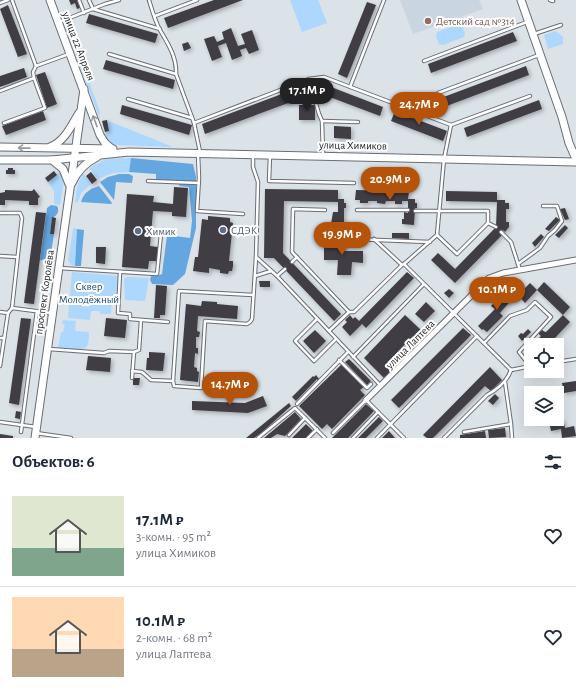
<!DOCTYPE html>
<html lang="ru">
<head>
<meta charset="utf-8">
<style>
	body { margin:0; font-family:"Alegreya Sans",sans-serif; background:#f6f6f7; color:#1f2937; height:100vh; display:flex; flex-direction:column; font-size:15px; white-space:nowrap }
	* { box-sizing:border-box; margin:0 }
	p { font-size:13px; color:#747a83 }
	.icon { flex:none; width:22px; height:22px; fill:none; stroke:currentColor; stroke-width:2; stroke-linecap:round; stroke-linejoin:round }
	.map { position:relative; height:438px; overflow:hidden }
	.sheet { display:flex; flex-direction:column; background:#fff; flex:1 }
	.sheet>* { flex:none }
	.controls { position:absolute; left:524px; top:338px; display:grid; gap:8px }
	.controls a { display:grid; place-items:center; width:40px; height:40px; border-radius:0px; background:#fff; box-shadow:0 4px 16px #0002; font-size:20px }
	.price { position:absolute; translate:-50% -34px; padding:0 9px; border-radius:14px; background:#b45309; color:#fff; font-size:13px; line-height:26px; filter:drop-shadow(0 1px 2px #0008) }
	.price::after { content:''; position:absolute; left:50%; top:24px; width:12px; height:9px; margin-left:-6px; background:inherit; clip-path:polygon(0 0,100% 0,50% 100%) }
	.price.on { background:#222; color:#fff }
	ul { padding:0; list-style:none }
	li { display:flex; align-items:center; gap:12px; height:100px; padding:0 12px }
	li+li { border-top:1px solid #e0e1e3 }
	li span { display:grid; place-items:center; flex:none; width:112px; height:80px; border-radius:0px; color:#555 }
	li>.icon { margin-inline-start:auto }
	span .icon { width:48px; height:48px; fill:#fffc; stroke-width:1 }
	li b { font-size:17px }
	h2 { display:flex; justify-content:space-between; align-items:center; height:48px; padding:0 12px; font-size:17px }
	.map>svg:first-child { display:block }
</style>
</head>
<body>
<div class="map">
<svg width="576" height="438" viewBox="0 0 576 438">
	<defs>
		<filter id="shadow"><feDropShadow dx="2" dy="2" stdDeviation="2" flood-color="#0004"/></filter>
	</defs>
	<rect width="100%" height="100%" fill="#dbe2e8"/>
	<path fill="#c9d5e1" d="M400,0H479L483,9L413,34Z"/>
	<g fill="#add7fd">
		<path d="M290,0H318L327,23L302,32Z"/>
		<path d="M67,22L100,112L99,116L100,119L65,27Z"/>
		<path d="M459,24L462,26L465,34L464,37L443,45L439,44L436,36L437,32Z"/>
		<path d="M556,31L563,37V44L548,49L544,35Z"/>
		<path d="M107,120L111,122L173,147L115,145C109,142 107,139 105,132L109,131Z"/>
		<path d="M131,158L129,172L113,173L98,179L89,168L106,159Z"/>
		<path d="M60,172L64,180L60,205L54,204V191L48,182Z"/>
		<path d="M83,173L91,184L81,193L78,202L75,203L77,187Z"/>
		<path d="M74,228L77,229L75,266L71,265L68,260L73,230Z"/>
		<path d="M72,272L118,276L116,297H112L111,314H100V311H91L90,320L68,318Z"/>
		<path d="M128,277L149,278L145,301L125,300L124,279Z"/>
		<path d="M63,320L76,321L75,331L89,332C89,336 89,343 87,346C85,352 64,348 58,348L61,332H63L65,324H62Z"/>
	</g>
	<g fill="#64a6e0">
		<path d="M131,158L193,164L196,177V228L185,274L173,285L152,284L150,280L151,276H157L162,274L167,235L190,238L192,221L189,187L180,186L177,182L156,181V174L129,172Z"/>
		<path d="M119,174H129L133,176L132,183L116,182L114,200L100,182L108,177Z"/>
		<path d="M99,186L112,203L111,204L81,202C84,192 90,189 99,186Z"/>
		<path d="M51,205L57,206C60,211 57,216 52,218L50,234H54L50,259L40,260L47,208Z"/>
		<path d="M77,229L84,230L81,266H75Z"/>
	</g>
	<g fill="#403e45" filter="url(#shadow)">
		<path d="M69,0H77L80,8L77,9L75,3L71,5Z"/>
		<path d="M214,0H243L168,28L164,18Z"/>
		<path d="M367,2L376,5L347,78L338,74Z"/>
		<path d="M8,5L27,54L18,57L0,9Z"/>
		<path d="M89,14L158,34L155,43L86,23Z"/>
		<path d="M231,28L238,46L245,44L241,34L252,30L259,50L249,54L246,48L240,50L242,56L232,60L226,43L218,46L222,57L212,61L204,39L214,36L217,42L224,39L222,32Z"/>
		<path d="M513,32L517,41L431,73L428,64Z"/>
		<path d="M188,42L191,48L184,51L182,44Z"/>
		<path d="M106,60L175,80L173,89L103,69Z"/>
		<path d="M526,66L529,75L444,107L441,98Z"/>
		<path d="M24,68L27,77L0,87V76Z"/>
		<path d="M45,72L57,104L47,108L36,75Z"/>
		<path d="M331,87L383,107L380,116L327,96Z"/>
		<path d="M287,92L291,102L205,134L202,124Z"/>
		<path d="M539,100L542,109L467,137L464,128Z"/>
		<path d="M122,105L192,125L189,135L120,114Z"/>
		<rect x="299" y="105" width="16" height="15"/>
		<path d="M43,111L46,120L6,135L2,126Z"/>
		<path d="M395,111L447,131L443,141L391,121Z"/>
		<path d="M107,120L109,131L105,132L102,121Z"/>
		<path d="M334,126L351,127V139L334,138Z"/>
		<path d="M8,168H13V170H15V174H6V170H8Z"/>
		<path d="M54,171L57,175L48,182L45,178Z"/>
		<path d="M91,172L97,180L92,184L86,176Z"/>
		<path d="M174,187L188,188L186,217L172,216V212L153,211L150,246L158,247L157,261H149L148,269L122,267L127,194L154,196L153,202L173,204Z"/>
		<path d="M34,189L40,197L38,198V205H29V201L5,200V205H0V193L5,192V190L32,191Z"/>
		<path d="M265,189L338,190V199H344V203H346V208H344V225L331,224L333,212H338V202L284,201L283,253L341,314L334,321L274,258H264Z"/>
		<path d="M356,190L409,191L408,199H415V203H417V208H415L414,225L402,224V219H404V212L408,213V201H402V204H395V201H386L385,204L377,203V201H368V203H360V200H355Z"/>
		<path d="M446,191L497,192V200H505V203H509V209H506V222H509V227L505,232L503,230L500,234L502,235L455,283L431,260L438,253L455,269L496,227L497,202L446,201Z"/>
		<path d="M565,208L569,219L565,220L560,209Z"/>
		<path d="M36,212L46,213L34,304L24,303Z"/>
		<path d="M208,216L230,218V222L233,223L229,261H233V266L232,271H229L228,274L220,273V270L209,268V273L193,271L195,257H198L202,219L208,220Z"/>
		<path d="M52,217L56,218L54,234H50Z"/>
		<path d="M556,217L560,220L549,231L545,229Z"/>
		<path d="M565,225L568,228L559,238L555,235Z"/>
		<path d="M392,233H409V239L392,238Z"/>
		<path d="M541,234L544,237L535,247L532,243Z"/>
		<path d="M335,235L345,236L344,251H363V263L352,262L351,275H337L338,260H324V247H327V243L334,244Z"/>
		<path d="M96,247H106L105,264L96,263Z"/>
		<path d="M407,272L414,278L366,328L362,324L350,336L342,327L347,322L345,320L350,315L353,319L355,317L359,321Z"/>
		<path d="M259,281H270V287H260Z"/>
		<path d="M544,282L570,307L563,315L537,290Z"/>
		<path d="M530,283L537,290L525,303L518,295Z"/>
		<path d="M156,285L167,286L165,315H160V318H154Z"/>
		<path d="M449,289L454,293L449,298L444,293Z"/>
		<path d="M507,290L515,296L500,313L503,316L487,332L483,329L482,330L478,326L495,309L491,306Z"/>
		<path d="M202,301L217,302V304L238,306L237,319L198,316L197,331L200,332L199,337H196V348H198V354L195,353L194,367L197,368V371L199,372L198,382L180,380L186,304L201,306Z"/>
		<path d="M426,302L435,311L424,322L415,314Z"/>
		<path d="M405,315L422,331L415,338L413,336L388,362L392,365L388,369L390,372L384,378L364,358Z"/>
		<path d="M563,315L570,322L554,339L556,341L554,342L557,345H532L541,336L538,333L542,330L545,332H546Z"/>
		<path d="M21,318L31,319L19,405L9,403Z"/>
		<path d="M106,318L127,320L125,338L104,336Z"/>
		<path d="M463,328L471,335L399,408L391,400Z"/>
		<path d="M528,329L531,332L522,341L518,336L521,333L523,334Z"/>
		<path d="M315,330L326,341L314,353L303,341Z"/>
		<path d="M149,352L165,353L163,371L146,370L147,358H149Z"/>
		<path d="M88,356L111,358L110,372L86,370Z"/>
		<path d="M349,359L371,381L367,385L345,362Z"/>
		<path d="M342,364L364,387L360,390L365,395L332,429L327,424L322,429L299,406Z"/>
		<path d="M490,367L502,380L491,391L485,386L433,438H427L423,435Z"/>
		<path d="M316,375L319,379L317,380V379L296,401L292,397L313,376L314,377Z"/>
		<path d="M133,378H140L139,385H133Z"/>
		<path d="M255,378L257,384L249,387L247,382Z"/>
		<path d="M576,381V391L564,393L562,383Z"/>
		<path d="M495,394L499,398L493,405L488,401Z"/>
		<path d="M263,396L267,406L248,413L192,410V401L245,403Z"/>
		<path d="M289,403L291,406L260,434L254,438H246Z"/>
		<path d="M366,404L374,411L348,438H332Z"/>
		<path d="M16,411L21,412L20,419L15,418Z"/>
		<path d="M295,412L301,419L285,436L277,434L271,438H264Z"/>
		<path d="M379,417L383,421L366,438H358Z"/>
		<path d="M563,419L565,428L574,426L576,436L562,438L561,429L551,431L549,421Z"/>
		<path d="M306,424L313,431L306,438H292Z"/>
		<path d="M505,428L506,437L489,438L488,430Z"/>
		<path d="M389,431L395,438H382Z"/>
		<path d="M485,431L486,438H460V435Z"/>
		<path d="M0,434L13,436V438H0Z"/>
	</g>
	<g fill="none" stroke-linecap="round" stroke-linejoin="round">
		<g stroke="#696e74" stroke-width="4.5">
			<g id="service">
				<path d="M12,0L36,66"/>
				<path d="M79,0L84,13"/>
				<path d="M89,0L93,9"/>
				<path d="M149,0C152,10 155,21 160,30C168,44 177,57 176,74L194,123L200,152"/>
				<path d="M550,0L553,1"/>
				<path d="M0,3L8,0"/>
				<path d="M93,9L160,29"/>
				<path d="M155,16L197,0"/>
				<path d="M59,22L105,4L119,0"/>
				<path d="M534,34L561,25"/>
				<path d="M109,54L176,74"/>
				<path d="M424,61L527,22"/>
				<path d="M34,78L33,72L36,66L69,54"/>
				<path d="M309,79L319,114L322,121L323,155"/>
				<path d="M350,87L384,0"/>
				<path d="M0,91L34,78L45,108L4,123"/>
				<path d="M438,93L539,55"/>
				<path d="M128,99L192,118"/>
				<path d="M322,121L358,122"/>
				<path d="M194,123L309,79L324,77L451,125L530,96"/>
				<path d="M198,154L199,178L197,211L243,214"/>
				<path d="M270,156L269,181L354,183"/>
				<path d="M253,157V167L258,182L256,257L277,276L381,386"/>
				<path d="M148,181L199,183"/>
				<path d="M325,210L293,209L292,252L349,312"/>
				<path d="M357,210H408"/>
				<path d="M415,211H488V223L457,254L437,235"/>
				<path d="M0,213H20L22,218L12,308"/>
				<path d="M488,223L496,227"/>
				<path d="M501,232L511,242L520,270"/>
				<path d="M352,239L430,242"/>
				<path d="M374,239L402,265"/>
				<path d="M0,256L17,257"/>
				<path d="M292,262L297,257"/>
				<path d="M404,264L511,370"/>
				<path d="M518,264L540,248L548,236L555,230L562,221L557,206H543"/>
				<path d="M59,268L157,274L161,234"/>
				<path d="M120,272L118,313L130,314V319L168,322"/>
				<path d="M255,276L271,271"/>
				<path d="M277,276L285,269"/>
				<path d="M253,295L179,291L173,381L174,386L201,388L205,321L247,324L250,322L252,319L256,257"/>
				<path d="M0,312L8,313"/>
				<path d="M317,319L295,341L314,361L336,339"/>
				<path d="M329,331L349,312H354L402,265L404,264L437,235L444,159L451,125"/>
				<path d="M0,338H4"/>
				<path d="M484,343L510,316L527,310L535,302L551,317L519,352L526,361L528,367"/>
				<path d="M49,349L104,353L109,351L134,352L132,378"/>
				<path d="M134,352L139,350L141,320"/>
				<path d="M353,357L424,284"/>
				<path d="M339,360L367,388L371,384"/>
				<path d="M557,362L576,359"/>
				<path d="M0,366L8,313L12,308L51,313"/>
				<path d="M511,370L531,366"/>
				<path d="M132,371L142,372L151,380L173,381"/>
				<path d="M297,404L348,352"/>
				<path d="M0,422L36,427"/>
				<path d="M511,424L512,438"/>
				<path d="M21,432L37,311"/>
				<path d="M464,432L511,424L505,382"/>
				<path d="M36,433L71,438"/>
				<path d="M333,433L366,400L404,438"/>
				<path d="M289,435L305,418"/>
				<path d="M258,438L295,408L325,438"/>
				<path d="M308,438L317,429"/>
				<path d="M353,438L378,412"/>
				<path d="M377,438L477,336"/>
				<path d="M444,438L487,395C498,389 507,382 511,370"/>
			</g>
		</g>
		<g stroke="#696e74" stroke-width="7">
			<path id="minor" d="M366,400L489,278L503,273L576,260"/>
		</g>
		<g stroke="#696e74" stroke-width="9">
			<g id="secondary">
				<path d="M50,0L100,135L105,143L112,149"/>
				<path d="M521,0L562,117L569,143L576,159"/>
				<path d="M0,147L113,149"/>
				<path d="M50,147C65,141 71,126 79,113"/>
				<path d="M0,160H52L129,152L576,162"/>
				<path d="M52,160L63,169L69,184"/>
				<path d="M72,183C77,171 85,163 97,157"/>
				<path d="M35,438L84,89"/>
			</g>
		</g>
		<use href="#service" stroke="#fff" stroke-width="2.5"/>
		<use href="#minor" stroke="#fff" stroke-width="5"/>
		<use href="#secondary" stroke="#fff" stroke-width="7"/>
	</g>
	<defs><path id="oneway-shaft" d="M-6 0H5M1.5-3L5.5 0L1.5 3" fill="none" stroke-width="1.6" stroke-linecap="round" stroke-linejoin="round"/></defs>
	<g stroke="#999a9b">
		<use href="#oneway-shaft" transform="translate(95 121) rotate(-110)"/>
		<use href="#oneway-shaft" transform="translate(24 148) rotate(-179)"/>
	</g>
	<circle fill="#8d6e63" stroke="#fff" stroke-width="1.5" cx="428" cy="21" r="4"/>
	<g fill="#5c6f8a" stroke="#fff" stroke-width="1.5">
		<circle cx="223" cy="230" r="4"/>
		<circle cx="138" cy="231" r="4"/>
	</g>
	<g text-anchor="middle" stroke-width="4" stroke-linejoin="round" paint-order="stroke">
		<g font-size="11" fill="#785e54" stroke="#fff" text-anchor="start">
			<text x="436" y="25">Детский сад №314</text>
		</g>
		<g font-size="11" fill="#1c1e20" stroke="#fff">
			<text transform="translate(79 46) rotate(69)" y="4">улица 22 Апреля</text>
			<text transform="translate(353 145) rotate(1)" y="4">улица Химиков</text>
			<text transform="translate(44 292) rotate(-82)" y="4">проспект Королёва</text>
			<text transform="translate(410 344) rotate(-45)" y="4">улица Лаптева</text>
		</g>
		<g font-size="11" fill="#4e5e75" stroke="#fff" text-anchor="start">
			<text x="231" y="234">СДЭК</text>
			<text x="146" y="235">Химик</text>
		</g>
		<g font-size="11" fill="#205077" stroke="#fff">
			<text x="89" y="290">Сквер<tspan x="89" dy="13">Молодёжный</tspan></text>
		</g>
	</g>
</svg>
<div class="controls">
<a><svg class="icon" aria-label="locate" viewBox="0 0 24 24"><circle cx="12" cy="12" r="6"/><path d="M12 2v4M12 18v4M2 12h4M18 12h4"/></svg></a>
<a><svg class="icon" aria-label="layers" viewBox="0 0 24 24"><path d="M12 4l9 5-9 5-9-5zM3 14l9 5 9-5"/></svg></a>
</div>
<b class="price on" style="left:307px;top:112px">17.1M ₽</b>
<b class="price" style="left:419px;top:126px">24.7M ₽</b>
<b class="price" style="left:390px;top:201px">20.9M ₽</b>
<b class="price" style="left:342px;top:256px">19.9M ₽</b>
<b class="price" style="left:497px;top:311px">10.1M ₽</b>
<b class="price" style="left:230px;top:406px">14.7M ₽</b>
</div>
<section class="sheet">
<h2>Объектов: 6<svg class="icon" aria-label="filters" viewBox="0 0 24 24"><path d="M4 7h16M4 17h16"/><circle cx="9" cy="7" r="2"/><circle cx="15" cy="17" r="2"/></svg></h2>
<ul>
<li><span style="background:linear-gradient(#dfe7d0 65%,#7fa58c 0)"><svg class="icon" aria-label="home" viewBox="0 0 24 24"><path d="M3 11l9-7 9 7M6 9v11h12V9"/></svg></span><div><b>17.1M ₽</b><p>3-комн. · 95 m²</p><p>улица Химиков</p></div><svg class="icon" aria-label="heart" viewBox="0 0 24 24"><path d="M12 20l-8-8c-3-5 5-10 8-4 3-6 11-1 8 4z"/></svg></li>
<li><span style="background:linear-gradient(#ffd9b3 65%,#b9a48a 0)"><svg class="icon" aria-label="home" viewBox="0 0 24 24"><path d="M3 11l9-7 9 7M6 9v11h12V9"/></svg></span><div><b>10.1M ₽</b><p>2-комн. · 68 m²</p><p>улица Лаптева</p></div><svg class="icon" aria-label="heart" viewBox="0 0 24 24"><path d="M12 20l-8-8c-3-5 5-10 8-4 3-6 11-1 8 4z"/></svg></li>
</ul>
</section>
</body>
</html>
